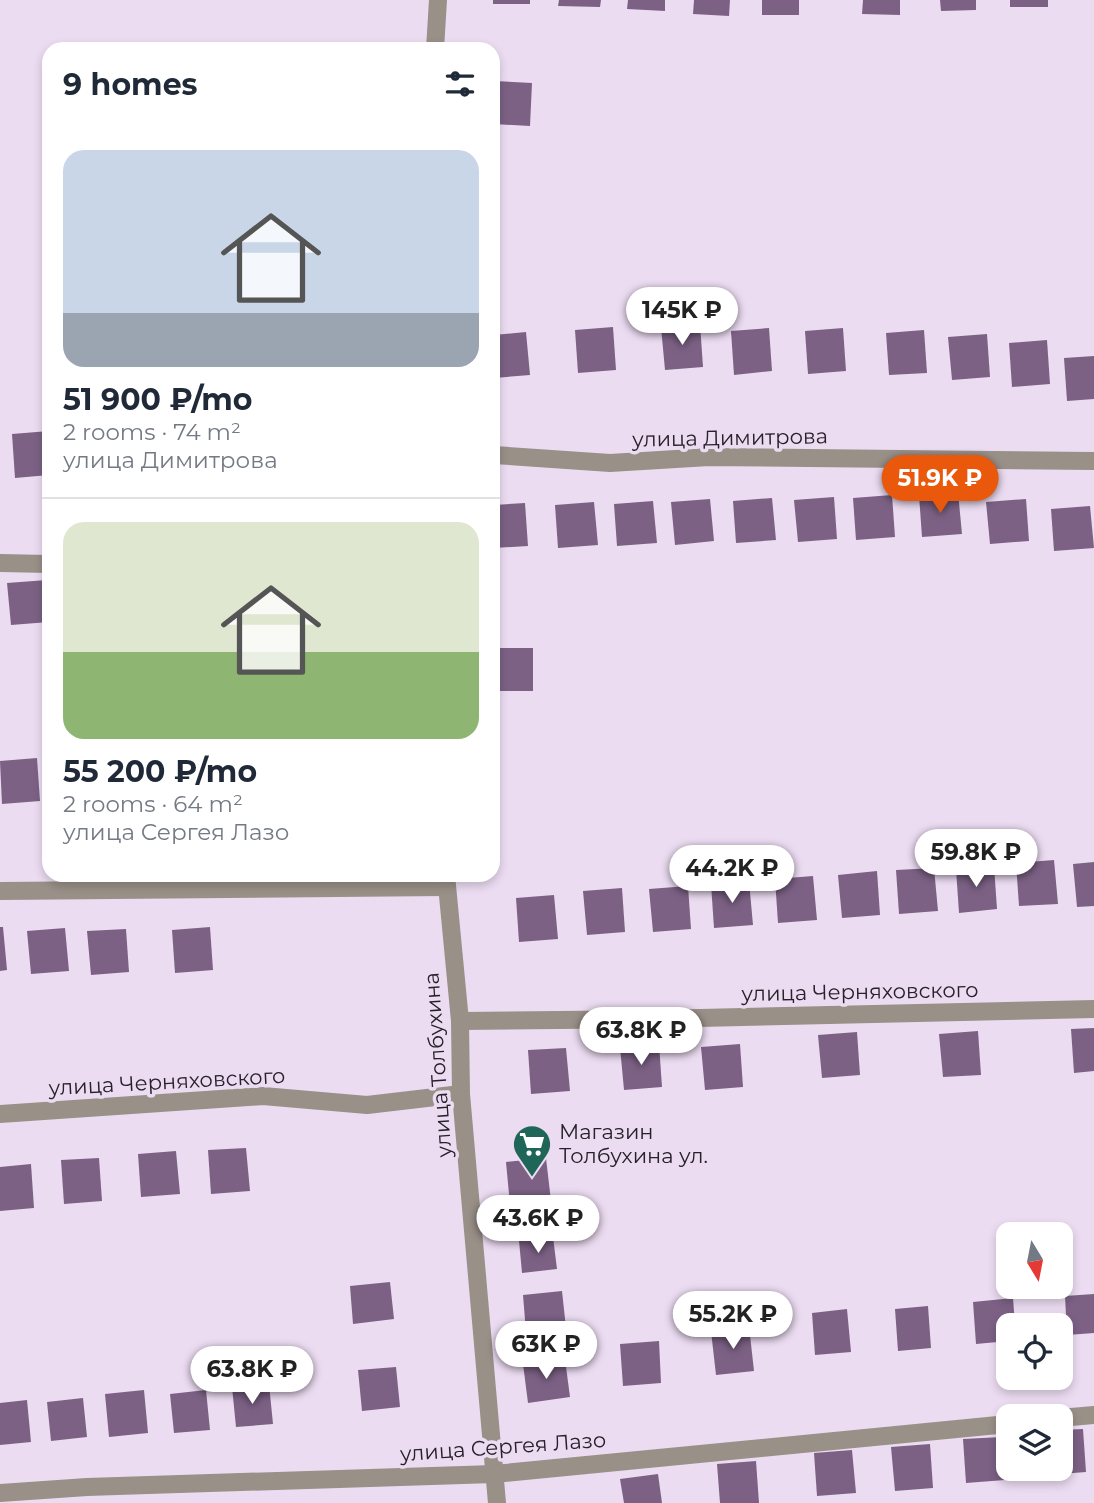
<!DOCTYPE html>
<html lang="en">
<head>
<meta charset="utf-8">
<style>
	body { margin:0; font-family:Montserrat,sans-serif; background:#f2f2f3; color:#1f2937; height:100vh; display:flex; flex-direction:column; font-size:26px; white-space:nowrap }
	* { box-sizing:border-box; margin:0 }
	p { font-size:23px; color:#747a83 }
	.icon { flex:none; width:38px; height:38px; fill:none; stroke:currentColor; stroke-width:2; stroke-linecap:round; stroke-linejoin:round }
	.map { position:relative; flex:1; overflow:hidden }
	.panel { position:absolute; left:42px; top:42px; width:458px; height:840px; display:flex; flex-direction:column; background:#fff; border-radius:21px; box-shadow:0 4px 10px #0003 }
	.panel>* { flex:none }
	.needle { width:46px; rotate:170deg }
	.fabs { position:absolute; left:996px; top:1222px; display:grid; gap:14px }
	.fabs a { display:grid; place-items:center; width:77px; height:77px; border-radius:14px; background:#fff; box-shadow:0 4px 10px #0003; font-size:35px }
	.price { position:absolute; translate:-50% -60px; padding:0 16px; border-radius:24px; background:#fff; color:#222; font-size:23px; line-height:46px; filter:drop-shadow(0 2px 4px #0008) }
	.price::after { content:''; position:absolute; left:50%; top:42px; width:21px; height:16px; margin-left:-10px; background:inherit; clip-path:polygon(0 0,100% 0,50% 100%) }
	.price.active { background:#ea580c; color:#fff }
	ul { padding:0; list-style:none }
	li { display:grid; align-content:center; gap:14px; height:371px; padding:0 21px }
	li+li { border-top:2px solid #e0e1e3 }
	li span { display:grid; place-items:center; height:217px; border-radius:21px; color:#555 }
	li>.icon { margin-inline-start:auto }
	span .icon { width:126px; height:126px; fill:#fffc; stroke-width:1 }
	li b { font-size:30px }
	h2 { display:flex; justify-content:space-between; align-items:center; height:84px; padding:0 21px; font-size:30px }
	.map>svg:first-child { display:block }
</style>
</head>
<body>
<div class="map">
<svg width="1094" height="1503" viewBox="0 0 1094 1503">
	<rect width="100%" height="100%" fill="#ecdcf2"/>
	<g fill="#7c6185">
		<rect x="493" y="0" width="37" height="4"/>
		<path d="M559,0H601L600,7L558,6Z"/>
		<path d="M628,0H665V11L627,9Z"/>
		<path d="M694,0H730L729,16L693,14Z"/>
		<rect x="762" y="0" width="37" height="15"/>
		<path d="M863,0H900V15L862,14Z"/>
		<path d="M940,0H976V10L941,11Z"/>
		<rect x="1010" y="0" width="38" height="7"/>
		<path d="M361,42L362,49H323V44Z"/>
		<path d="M494,81L532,83L530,126L494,124Z"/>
		<path d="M700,324L703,367L665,370L661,327Z"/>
		<path d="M613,327L616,370L578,373L575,330Z"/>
		<path d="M769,328L772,371L734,375L731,331Z"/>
		<path d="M843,328L846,371L808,374L805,331Z"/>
		<path d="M924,330L927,373L889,375L886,333Z"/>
		<path d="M526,332L530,375L494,378V335Z"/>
		<path d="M987,334L990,377L952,380L948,337Z"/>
		<path d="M1047,340L1050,384L1012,387L1009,343Z"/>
		<path d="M1094,356V399L1067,401L1064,358Z"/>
		<path d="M49,431V475L15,478L12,434Z"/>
		<path d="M958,492L962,534L922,537L919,495Z"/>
		<path d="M892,495L895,537L856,540L853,498Z"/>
		<path d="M834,497L837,539L798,542L794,500Z"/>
		<path d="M772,498L776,540L736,543L733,501Z"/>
		<path d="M710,499L714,541L675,545L671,502Z"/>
		<path d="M1026,499L1029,541L990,544L986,502Z"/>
		<path d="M653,501L657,543L617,546L614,504Z"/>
		<path d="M594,502L598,545L558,548L555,505Z"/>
		<path d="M525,503L528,546L494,548V505Z"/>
		<path d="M1090,506L1094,548L1054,551L1051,509Z"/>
		<path d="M47,580L49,622L11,625L7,583Z"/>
		<rect x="494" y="648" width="39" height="43"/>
		<path d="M37,758L40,801L2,804L0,761Z"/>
		<path d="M1054,860L1058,904L1019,906L1016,863Z"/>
		<path d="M1094,862V906L1077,907L1073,864Z"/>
		<path d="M994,866L997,909L959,913L956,869Z"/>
		<path d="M934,868L938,911L899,914L896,870Z"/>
		<path d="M877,871L880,915L842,918L838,875Z"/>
		<path d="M813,876L817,920L778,923L775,879Z"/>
		<path d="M749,881L753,925L714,928L711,884Z"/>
		<path d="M688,886L691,929L653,932L649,889Z"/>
		<path d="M622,888L625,932L587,935L583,891Z"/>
		<path d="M554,895L558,939L519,942L516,898Z"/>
		<path d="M0,927H3L7,970L0,971Z"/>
		<path d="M210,927L213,970L175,973L172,930Z"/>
		<path d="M65,928L69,971L31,974L27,931Z"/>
		<path d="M126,929L129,972L91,975L87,931Z"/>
		<path d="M1094,1028V1071L1074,1073L1071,1029Z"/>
		<path d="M978,1031L981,1075L943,1077L939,1034Z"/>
		<path d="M857,1032L860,1075L822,1078L818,1035Z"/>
		<path d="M659,1044L662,1087L624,1090L620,1047Z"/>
		<path d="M740,1044L743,1087L705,1090L701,1047Z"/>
		<path d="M566,1048L570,1091L531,1094L528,1050Z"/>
		<path d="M246,1148L250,1191L211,1194L208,1150Z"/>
		<path d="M176,1151L180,1194L141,1197L138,1154Z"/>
		<path d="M99,1158L102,1201L64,1204L61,1160Z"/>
		<path d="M546,1158L551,1201L510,1205L506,1162Z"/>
		<path d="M31,1164L34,1208L0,1211V1167Z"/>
		<path d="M553,1237L557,1269L522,1273L519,1241Z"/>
		<path d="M390,1282L394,1319L353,1324L350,1286Z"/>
		<path d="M562,1291L566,1328L526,1332L523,1295Z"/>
		<path d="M1094,1294V1333L1067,1335L1065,1296Z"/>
		<path d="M1013,1298L1015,1325H1008V1341L976,1344L973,1302Z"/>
		<path d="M928,1306L931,1348L898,1351L895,1309Z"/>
		<path d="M847,1309L851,1352L815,1355L812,1313Z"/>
		<path d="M749,1326L754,1371L716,1375L711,1331Z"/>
		<path d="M659,1341L661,1383L623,1386L620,1344Z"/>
		<path d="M565,1359L570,1397L528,1403L523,1364Z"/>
		<path d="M396,1367L400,1407L362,1411L358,1370Z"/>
		<path d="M269,1384L273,1424L236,1427L232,1387Z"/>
		<path d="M144,1390L148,1433L109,1437L105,1394Z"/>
		<path d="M206,1390L210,1430L174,1433L170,1394Z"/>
		<path d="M83,1398L87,1437L51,1441L47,1402Z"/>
		<path d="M27,1400L31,1442L0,1445V1403Z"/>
		<path d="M1083,1429L1086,1472L1048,1475L1047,1468H1060V1430Z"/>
		<path d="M1002,1437L1005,1480L966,1483L963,1439Z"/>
		<path d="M930,1444L933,1488L895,1491L891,1447Z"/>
		<path d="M852,1450L856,1493L817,1496L814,1453Z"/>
		<path d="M756,1461L759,1503H720L717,1464Z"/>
		<path d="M658,1474L662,1503H624L620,1479Z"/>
	</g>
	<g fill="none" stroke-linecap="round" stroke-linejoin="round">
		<g stroke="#999088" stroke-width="18">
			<path d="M494,455L610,463L709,457L1094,461"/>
			<path d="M0,563L49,564"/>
			<path d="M0,891L447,887"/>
			<path d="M460,1021L657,1019L1094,1009"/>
			<path d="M0,1114L263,1096L367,1105L461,1094"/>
			<path d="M1060,1418L1094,1415"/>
			<path d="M0,1493L87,1487L494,1474L1008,1424"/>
		</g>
		<g stroke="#999088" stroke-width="18">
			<path d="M435,49L438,0"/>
			<path d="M446,875L460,1021L461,1094L497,1503"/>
		</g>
	</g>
	<defs>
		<g id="supermarket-pin" transform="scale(2.0125)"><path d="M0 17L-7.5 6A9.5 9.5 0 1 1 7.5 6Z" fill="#206658" stroke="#ecdcf2"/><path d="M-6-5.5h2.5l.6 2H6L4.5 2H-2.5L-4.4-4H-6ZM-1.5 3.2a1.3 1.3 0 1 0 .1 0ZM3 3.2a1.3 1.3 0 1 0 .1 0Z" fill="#fff"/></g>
	</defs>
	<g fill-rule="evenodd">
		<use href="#supermarket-pin" x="532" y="1144"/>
	</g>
	<g text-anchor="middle" stroke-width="7" stroke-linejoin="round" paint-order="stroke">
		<g font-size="21" fill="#272129" stroke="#ecdcf2">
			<text transform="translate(730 438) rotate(-1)" y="7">улица Димитрова</text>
			<text transform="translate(860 992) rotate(-1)" y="7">улица Черняховского</text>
			<text transform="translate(438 1065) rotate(-94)" y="7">улица Толбухина</text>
			<text transform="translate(167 1082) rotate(-3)" y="7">улица Черняховского</text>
			<text transform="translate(503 1447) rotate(-4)" y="7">улица Сергея Лазо</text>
		</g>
		<g font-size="21" fill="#272129" stroke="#ecdcf2" text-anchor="start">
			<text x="559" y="1139">Магазин<tspan x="559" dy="24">Толбухина ул.</tspan></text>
		</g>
	</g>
</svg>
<div class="fabs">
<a><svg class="needle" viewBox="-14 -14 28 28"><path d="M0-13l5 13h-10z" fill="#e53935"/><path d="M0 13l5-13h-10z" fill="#747a83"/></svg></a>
<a><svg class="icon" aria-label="locate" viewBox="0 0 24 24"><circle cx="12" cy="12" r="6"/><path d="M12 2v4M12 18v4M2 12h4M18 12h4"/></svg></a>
<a><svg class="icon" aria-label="layers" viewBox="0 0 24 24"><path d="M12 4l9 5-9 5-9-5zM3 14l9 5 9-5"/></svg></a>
</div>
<b class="price" style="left:682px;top:347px">145K ₽</b>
<b class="price active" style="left:940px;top:515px">51.9K ₽</b>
<b class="price" style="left:976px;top:889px">59.8K ₽</b>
<b class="price" style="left:732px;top:905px">44.2K ₽</b>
<b class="price" style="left:641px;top:1067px">63.8K ₽</b>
<b class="price" style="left:538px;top:1255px">43.6K ₽</b>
<b class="price" style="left:733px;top:1351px">55.2K ₽</b>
<b class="price" style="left:546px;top:1381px">63K ₽</b>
<b class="price" style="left:252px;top:1406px">63.8K ₽</b>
<section class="panel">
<h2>9 homes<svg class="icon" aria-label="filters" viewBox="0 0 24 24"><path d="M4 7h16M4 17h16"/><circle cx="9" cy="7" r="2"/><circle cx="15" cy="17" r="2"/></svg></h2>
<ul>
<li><span style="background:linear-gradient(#c9d6e8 75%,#9aa5b1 0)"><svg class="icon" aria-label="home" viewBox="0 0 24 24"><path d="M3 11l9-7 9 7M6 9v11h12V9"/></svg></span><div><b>51 900 ₽/mo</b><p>2 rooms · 74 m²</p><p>улица Димитрова</p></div></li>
<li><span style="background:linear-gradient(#dfe7d0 60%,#8fb573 0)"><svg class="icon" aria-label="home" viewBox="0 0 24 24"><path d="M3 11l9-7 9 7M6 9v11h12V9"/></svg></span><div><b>55 200 ₽/mo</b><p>2 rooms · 64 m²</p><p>улица Сергея Лазо</p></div></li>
</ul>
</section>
</div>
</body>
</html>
